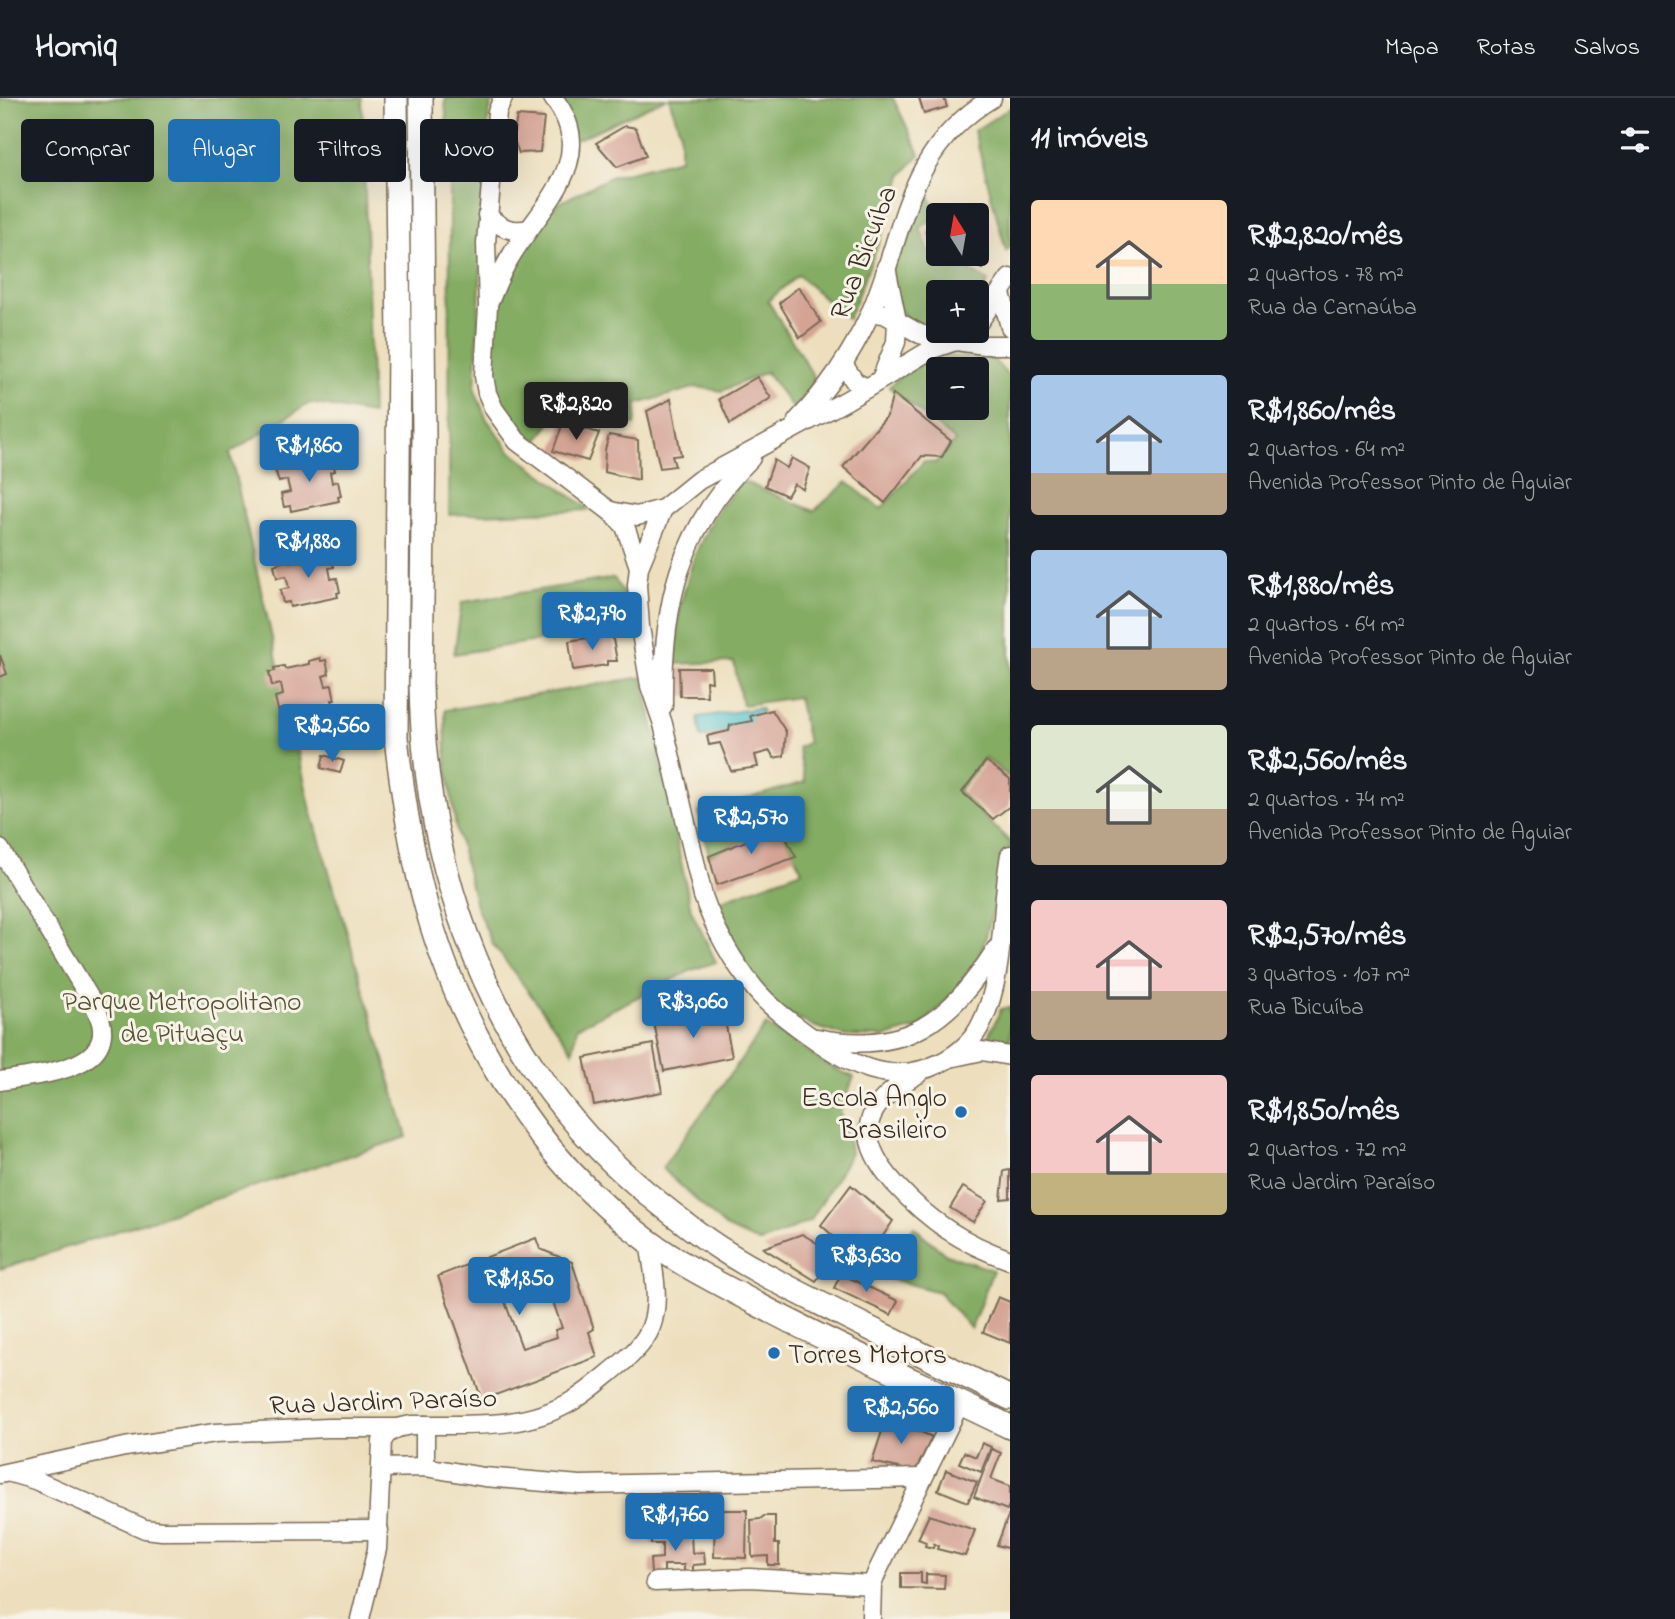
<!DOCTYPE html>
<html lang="pt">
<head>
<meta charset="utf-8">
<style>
	body { margin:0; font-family:"Indie Flower",sans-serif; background:#20242c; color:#f1f3f6; height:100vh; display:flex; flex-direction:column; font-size:26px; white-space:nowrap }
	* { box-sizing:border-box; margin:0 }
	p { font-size:23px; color:#9ea1a6 }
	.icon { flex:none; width:38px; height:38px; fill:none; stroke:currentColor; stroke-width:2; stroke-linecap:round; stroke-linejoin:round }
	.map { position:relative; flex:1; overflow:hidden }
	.details { display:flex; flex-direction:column; background:#171b24; width:665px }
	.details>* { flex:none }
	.hud { position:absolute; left:21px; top:21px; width:665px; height:63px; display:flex; gap:14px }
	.needle { width:46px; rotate:349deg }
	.tools { position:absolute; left:926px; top:105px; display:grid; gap:14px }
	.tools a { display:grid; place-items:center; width:63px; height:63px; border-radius:7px; background:#171b24; box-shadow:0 7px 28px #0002; font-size:35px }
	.price { position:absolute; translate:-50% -60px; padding:0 16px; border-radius:7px; background:#1f6fb2; color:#fff; font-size:23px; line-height:46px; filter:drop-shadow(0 2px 4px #0008) }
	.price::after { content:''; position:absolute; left:50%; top:42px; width:21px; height:16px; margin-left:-10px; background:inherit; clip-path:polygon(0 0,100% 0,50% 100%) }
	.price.active { background:#222; color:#fff }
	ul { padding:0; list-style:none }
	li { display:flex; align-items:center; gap:21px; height:175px; padding:0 21px }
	li span { display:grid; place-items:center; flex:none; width:196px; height:140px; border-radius:7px; color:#555 }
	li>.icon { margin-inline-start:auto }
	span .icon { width:84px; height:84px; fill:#fffc; stroke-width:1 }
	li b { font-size:30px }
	h2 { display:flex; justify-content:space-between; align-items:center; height:84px; padding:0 21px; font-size:30px }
	.tag { padding:0 24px; border-radius:7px; background:#171b24; box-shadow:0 7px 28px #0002; font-size:24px; line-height:63px }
	.tag.active { background:#1f6fb2; color:#fff }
	header { display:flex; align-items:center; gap:42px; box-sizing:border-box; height:98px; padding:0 35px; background:#171b24; border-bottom:2px solid #363941 }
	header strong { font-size:33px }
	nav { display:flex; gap:38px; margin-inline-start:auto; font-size:24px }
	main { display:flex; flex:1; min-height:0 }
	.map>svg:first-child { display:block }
</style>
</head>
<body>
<header>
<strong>Homiq</strong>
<nav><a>Mapa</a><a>Rotas</a><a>Salvos</a></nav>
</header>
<main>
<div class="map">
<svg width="1010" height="1521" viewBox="0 0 1010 1521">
	<rect width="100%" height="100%" fill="#f7f3e8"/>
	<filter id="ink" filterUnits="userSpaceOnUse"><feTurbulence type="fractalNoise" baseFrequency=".0143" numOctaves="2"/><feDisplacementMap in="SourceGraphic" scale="14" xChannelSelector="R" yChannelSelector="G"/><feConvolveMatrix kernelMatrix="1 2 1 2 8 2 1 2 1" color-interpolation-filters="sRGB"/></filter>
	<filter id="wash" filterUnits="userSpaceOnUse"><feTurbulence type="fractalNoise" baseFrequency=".00686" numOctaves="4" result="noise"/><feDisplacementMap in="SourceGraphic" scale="28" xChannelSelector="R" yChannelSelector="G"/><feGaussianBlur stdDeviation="1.57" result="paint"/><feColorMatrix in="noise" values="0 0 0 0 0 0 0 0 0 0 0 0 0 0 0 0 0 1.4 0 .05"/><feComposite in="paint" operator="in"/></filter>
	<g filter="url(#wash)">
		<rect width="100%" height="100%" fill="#eddfbd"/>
		<g fill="#84ac63" stroke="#606b40" stroke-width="2" fill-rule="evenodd">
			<path d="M0,0H362L372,316L310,305L230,355L311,712L407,1039L0,1171Z"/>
			<path d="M445,0H494L492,2L488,22L475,292L486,320L510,353L590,412L449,417L450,86Z"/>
			<path d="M557,0H667L576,42Z"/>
			<path d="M669,0H893L920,56L902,77L895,104L848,221L798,177L768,203L815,281L795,313L766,274L722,293L697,289L637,306L635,327L556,318L537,343L513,328L489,288L502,157L557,106L610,79L680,61V33Z"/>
			<path d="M1010,10V149L1006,153L974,33Z"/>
			<path d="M925,87L937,118L920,130L936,171L958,165L988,183L977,209L976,194H938V233H952L935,236L912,227L895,206L889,174Z"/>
			<path d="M923,258L993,261L1010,280V679L985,660L958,693L1010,744V753L976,873L920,929L885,939L846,938L813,928L759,902L712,823L719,803L802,773L780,729L709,758L699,714L805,684L798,649L808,645L798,599L742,607L734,564L675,566L679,512L694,459L713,419L742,383L814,413L847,384L881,411L924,363L935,365L955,343L889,289ZM938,271H976V310H938Z"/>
			<path d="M614,480L624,497L626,529L454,556L462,504Z"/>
			<path d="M643,579L691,812L716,864L692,872L577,929L573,953L492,845L476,808L456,730L446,662L445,612Z"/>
			<path d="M1010,909V942L985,945L1001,911Z"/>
			<path d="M766,927L831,969L854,979L840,1014L851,1055L811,1122L760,1145L725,1129L662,1070Z"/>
			<path d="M914,1129L945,1156L993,1172L971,1231L939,1194L869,1175Z"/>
		</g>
		<path fill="#57c4cf" stroke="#497776" stroke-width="2" d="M761,610L762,625L701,640L698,619Z"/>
		<g id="blocks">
			<g fill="#d4a394" fill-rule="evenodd">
				<path d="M919,0H944L947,9L924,16Z"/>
				<path d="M517,18L544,20L540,54L519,55L513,40Z"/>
				<path d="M625,28L636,30L646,58L617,69L596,45Z"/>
				<path d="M938,132V156H953L938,166L926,133Z"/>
				<path d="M976,141L983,148L988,162L982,171L965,164L959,156H976Z"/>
				<path d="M799,189L821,224L800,240L779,205Z"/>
				<path d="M757,279L771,300L730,326L719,301Z"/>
				<path d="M893,296L951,343L942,359L922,358L885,405L843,369L887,318Z"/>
				<path d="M671,301L681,357L672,358L675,368L660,370L647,313Z"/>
				<path d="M563,325L599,335L588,363L553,353Z"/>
				<path d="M609,337L638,342L639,382L604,374L605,352Z"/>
				<path d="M327,357L328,360L332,359L335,373L330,374L332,385L338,383L341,398L338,399L339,403L291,413L290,408L284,409L281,396L290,394L287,382L279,384L275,371L291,365L292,368L316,363L315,359Z"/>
				<path d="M792,360L810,370L803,391L794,386L787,398L765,388L774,362L787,370Z"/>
				<path d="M326,453V456L331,455L334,469L329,470L331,481L337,480L340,494L337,495L338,499L290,509L289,504L283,505L280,492L289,490L286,478L277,480L274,467L289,461L290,464L314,459L313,456Z"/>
				<path d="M612,536L617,563H607V567L573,572L569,543Z"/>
				<path d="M0,557L7,576L0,579Z"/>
				<path d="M320,560L321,563L326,562L329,576L323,578L326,588L332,587L335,602H332L333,606L285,616L284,611L278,612L275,599L283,597L281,586L272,588L269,574L275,573L274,570L284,568L285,571L309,566V563Z"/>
				<path d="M679,570H711L712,584L706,583L707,598H680Z"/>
				<path d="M772,612L786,634L784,658L774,660L770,653L755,657L758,669L731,673L720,645L709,647L707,638L729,633L730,627L752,623L750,618Z"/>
				<path d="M324,657L344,663L340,675L321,670Z"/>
				<path d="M986,663L1010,681V708L993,721L962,694Z"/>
				<path d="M780,729L796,759L717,787L709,758Z"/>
				<path d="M723,912L732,959L664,973L654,925Z"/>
				<path d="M653,946L662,994L594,1007L584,960Z"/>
				<path d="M1010,1072V1100L1001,1101L1004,1073Z"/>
				<path d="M851,1087L893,1123L864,1166L821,1127Z"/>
				<path d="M963,1089L987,1103L973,1124L950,1110Z"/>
				<path d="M802,1136L835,1156L816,1183L763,1150Z"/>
				<path d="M536,1140L540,1151L572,1164L594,1231L589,1234L597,1259L482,1302L438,1178ZM536,1171L543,1174L562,1230L555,1232L557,1239L522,1250L498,1185Z"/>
				<path d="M841,1176L898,1203L891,1217L834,1190Z"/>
				<path d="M998,1199L1010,1204V1245L983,1234Z"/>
				<path d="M887,1318L932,1339L917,1370L912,1373L872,1364Z"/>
				<path d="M982,1345L991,1349L981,1374L959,1365L964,1354L976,1359Z"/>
				<path d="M992,1351L1001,1355L991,1381L1010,1388V1405L1007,1412L974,1399Z"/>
				<path d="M946,1372L977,1384L968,1404L938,1392Z"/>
				<rect x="697" y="1405" width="14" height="16"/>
				<path d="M715,1412H747L746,1460L714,1459Z"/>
				<path d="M1010,1413V1451L997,1447Z"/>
				<path d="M929,1417L975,1432L965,1458L937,1451L938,1448L934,1446L933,1450L925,1448L926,1444L918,1441Z"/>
				<path d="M764,1418H775V1446H779V1467H768V1458L752,1459L751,1422L760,1421Z"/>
				<path d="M651,1436H691L692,1455L704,1454L705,1466L693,1467V1475H684V1467H664V1476H651L650,1461L662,1460V1446H651Z"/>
				<path d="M901,1475H921V1485L926,1486V1476L945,1477L944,1491L901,1490Z"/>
			</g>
		</g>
	</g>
	<g filter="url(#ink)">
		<use href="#blocks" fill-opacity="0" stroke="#796956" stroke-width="2"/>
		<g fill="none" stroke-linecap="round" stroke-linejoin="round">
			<g stroke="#796956" stroke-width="21">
				<g id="minor">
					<path d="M503,0L497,14L486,145L488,208L484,278L487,295L494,311L517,343L610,413L625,428L639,469"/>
					<path d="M487,117C501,130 511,135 529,131"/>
					<path d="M886,169L897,223L920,236L949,244"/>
					<path d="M1001,195L1010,229"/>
					<path d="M490,202C496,187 502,172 511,158C539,110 602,60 553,0"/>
					<path d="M870,215L884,216L897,223L896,244L881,281"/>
					<path d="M976,228L1010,180"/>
					<path d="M1010,247H984L956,243L932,251L847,302L699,382L663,411L639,469L637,487L640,529L650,588L663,626L703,798C715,832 732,863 755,891C770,909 789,923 807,936C849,966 889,990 940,965C955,958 971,945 979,930C1006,881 1000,811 1010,757"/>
					<path d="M843,266L855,284L867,290"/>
					<path d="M797,323C827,292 851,257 869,218C906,134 903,54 992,0"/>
					<path d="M610,413L637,418L663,411"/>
					<path d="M663,608C662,508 678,432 751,360"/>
					<path d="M0,751L94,907C129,971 42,976 0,983"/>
					<path d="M817,940C906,958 950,923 996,851"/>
					<path d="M954,959L982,953L1010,958"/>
					<path d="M918,976C863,1006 852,1037 895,1086C930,1124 962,1145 1010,1162"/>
					<path d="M425,1327V1369"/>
					<path d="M381,1370L425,1369L484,1379L580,1387L923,1380"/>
					<path d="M11,1375L35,1382L145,1431L162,1433L379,1432"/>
					<path d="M0,1376L125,1349L215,1335L328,1330H397L411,1327C466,1326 524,1333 574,1302C587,1294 600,1283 612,1273C627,1261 644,1247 651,1229C661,1202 653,1171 649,1144"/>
					<path d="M655,1484L749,1480L872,1487"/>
					<path d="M360,1521L377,1451L382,1343L387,1336L397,1330"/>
					<path d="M871,1521L872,1487L877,1474L960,1305"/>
				</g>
			</g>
			<g stroke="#796956" stroke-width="26">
				<g id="major">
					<path d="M396,0L399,242L396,640C402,691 409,742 422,792C456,928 533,1058 647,1142C681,1167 720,1186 757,1206C840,1250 926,1288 1010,1329"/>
					<path d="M421,0L424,340L421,586C424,757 479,928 601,1053C632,1085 669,1114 706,1141C749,1171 798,1194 845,1218C900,1245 955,1273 1010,1300"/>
				</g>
			</g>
			<use href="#minor" stroke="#fff" stroke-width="18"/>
			<use href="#major" stroke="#fff" stroke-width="23"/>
		</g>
	</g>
	<g fill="#1f6fb2" stroke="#f7f3e8" stroke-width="2.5">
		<circle cx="961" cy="1014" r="7"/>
		<circle cx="774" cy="1255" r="7"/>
	</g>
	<g text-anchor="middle" stroke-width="6" stroke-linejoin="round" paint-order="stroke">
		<g font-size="28" fill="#3b2a1e" stroke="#f7f3e8">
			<text transform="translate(862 154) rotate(-69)" y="10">Rua Bicuíba</text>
			<text transform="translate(383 1302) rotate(-2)" y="10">Rua Jardim Paraíso</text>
		</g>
		<g font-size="28" fill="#565133" stroke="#f7f3e8">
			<text x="182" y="912">Parque Metropolitano<tspan x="182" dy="32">de Pituaçu</tspan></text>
		</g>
		<g font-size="28" fill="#3b2a1e" stroke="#f7f3e8" text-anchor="end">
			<text x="947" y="1008">Escola Anglo<tspan x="947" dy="32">Brasileiro</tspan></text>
			<text x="788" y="1265" text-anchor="start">Torres Motors</text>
		</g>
	</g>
</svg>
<div class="tools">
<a><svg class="needle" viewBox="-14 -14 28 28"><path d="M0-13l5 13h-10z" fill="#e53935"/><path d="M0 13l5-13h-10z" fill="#9ea1a6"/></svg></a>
<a>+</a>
<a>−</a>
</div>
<b class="price active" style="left:576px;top:344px">R$2,820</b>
<b class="price" style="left:309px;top:386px">R$1,860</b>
<b class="price" style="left:308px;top:482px">R$1,880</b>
<b class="price" style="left:592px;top:554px">R$2,790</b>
<b class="price" style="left:332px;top:666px">R$2,560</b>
<b class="price" style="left:751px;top:758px">R$2,570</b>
<b class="price" style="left:693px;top:942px">R$3,060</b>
<b class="price" style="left:866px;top:1196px">R$3,630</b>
<b class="price" style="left:519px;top:1219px">R$1,850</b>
<b class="price" style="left:901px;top:1348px">R$2,560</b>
<b class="price" style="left:675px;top:1455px">R$1,760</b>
<div class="hud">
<a class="tag">Comprar</a>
<a class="tag active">Alugar</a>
<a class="tag">Filtros</a>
<a class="tag">Novo</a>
</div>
</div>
<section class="details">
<h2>11 imóveis<svg class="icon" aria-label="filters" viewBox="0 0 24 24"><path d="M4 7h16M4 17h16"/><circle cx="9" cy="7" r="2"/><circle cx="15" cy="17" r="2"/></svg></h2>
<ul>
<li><span style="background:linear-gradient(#ffd9b3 60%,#8fb573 0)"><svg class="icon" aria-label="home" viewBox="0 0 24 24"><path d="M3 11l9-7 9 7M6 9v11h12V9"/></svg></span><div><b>R$2,820/mês</b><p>2 quartos · 78 m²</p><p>Rua da Carnaúba</p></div></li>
<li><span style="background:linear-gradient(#a9c7e8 70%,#b9a48a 0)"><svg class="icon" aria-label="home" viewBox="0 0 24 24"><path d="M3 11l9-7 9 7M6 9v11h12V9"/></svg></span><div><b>R$1,860/mês</b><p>2 quartos · 64 m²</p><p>Avenida Professor Pinto de Aguiar</p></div></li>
<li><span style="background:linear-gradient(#a9c7e8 70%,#b9a48a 0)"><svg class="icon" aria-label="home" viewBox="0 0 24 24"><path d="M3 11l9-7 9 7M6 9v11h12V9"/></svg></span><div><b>R$1,880/mês</b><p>2 quartos · 64 m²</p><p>Avenida Professor Pinto de Aguiar</p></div></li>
<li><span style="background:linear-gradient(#dfe7d0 60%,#b9a48a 0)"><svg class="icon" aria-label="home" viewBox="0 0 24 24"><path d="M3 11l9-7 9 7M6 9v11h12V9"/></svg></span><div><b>R$2,560/mês</b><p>2 quartos · 74 m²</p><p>Avenida Professor Pinto de Aguiar</p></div></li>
<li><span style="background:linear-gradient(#f6c9c9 65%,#b9a48a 0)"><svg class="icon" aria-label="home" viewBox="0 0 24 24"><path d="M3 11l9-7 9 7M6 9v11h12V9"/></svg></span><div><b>R$2,570/mês</b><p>3 quartos · 107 m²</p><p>Rua Bicuíba</p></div></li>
<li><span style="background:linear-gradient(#f6c9c9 70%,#c2b280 0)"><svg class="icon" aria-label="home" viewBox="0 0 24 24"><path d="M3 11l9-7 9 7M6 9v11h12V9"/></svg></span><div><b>R$1,850/mês</b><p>2 quartos · 72 m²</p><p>Rua Jardim Paraíso</p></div></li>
</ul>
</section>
</main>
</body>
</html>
